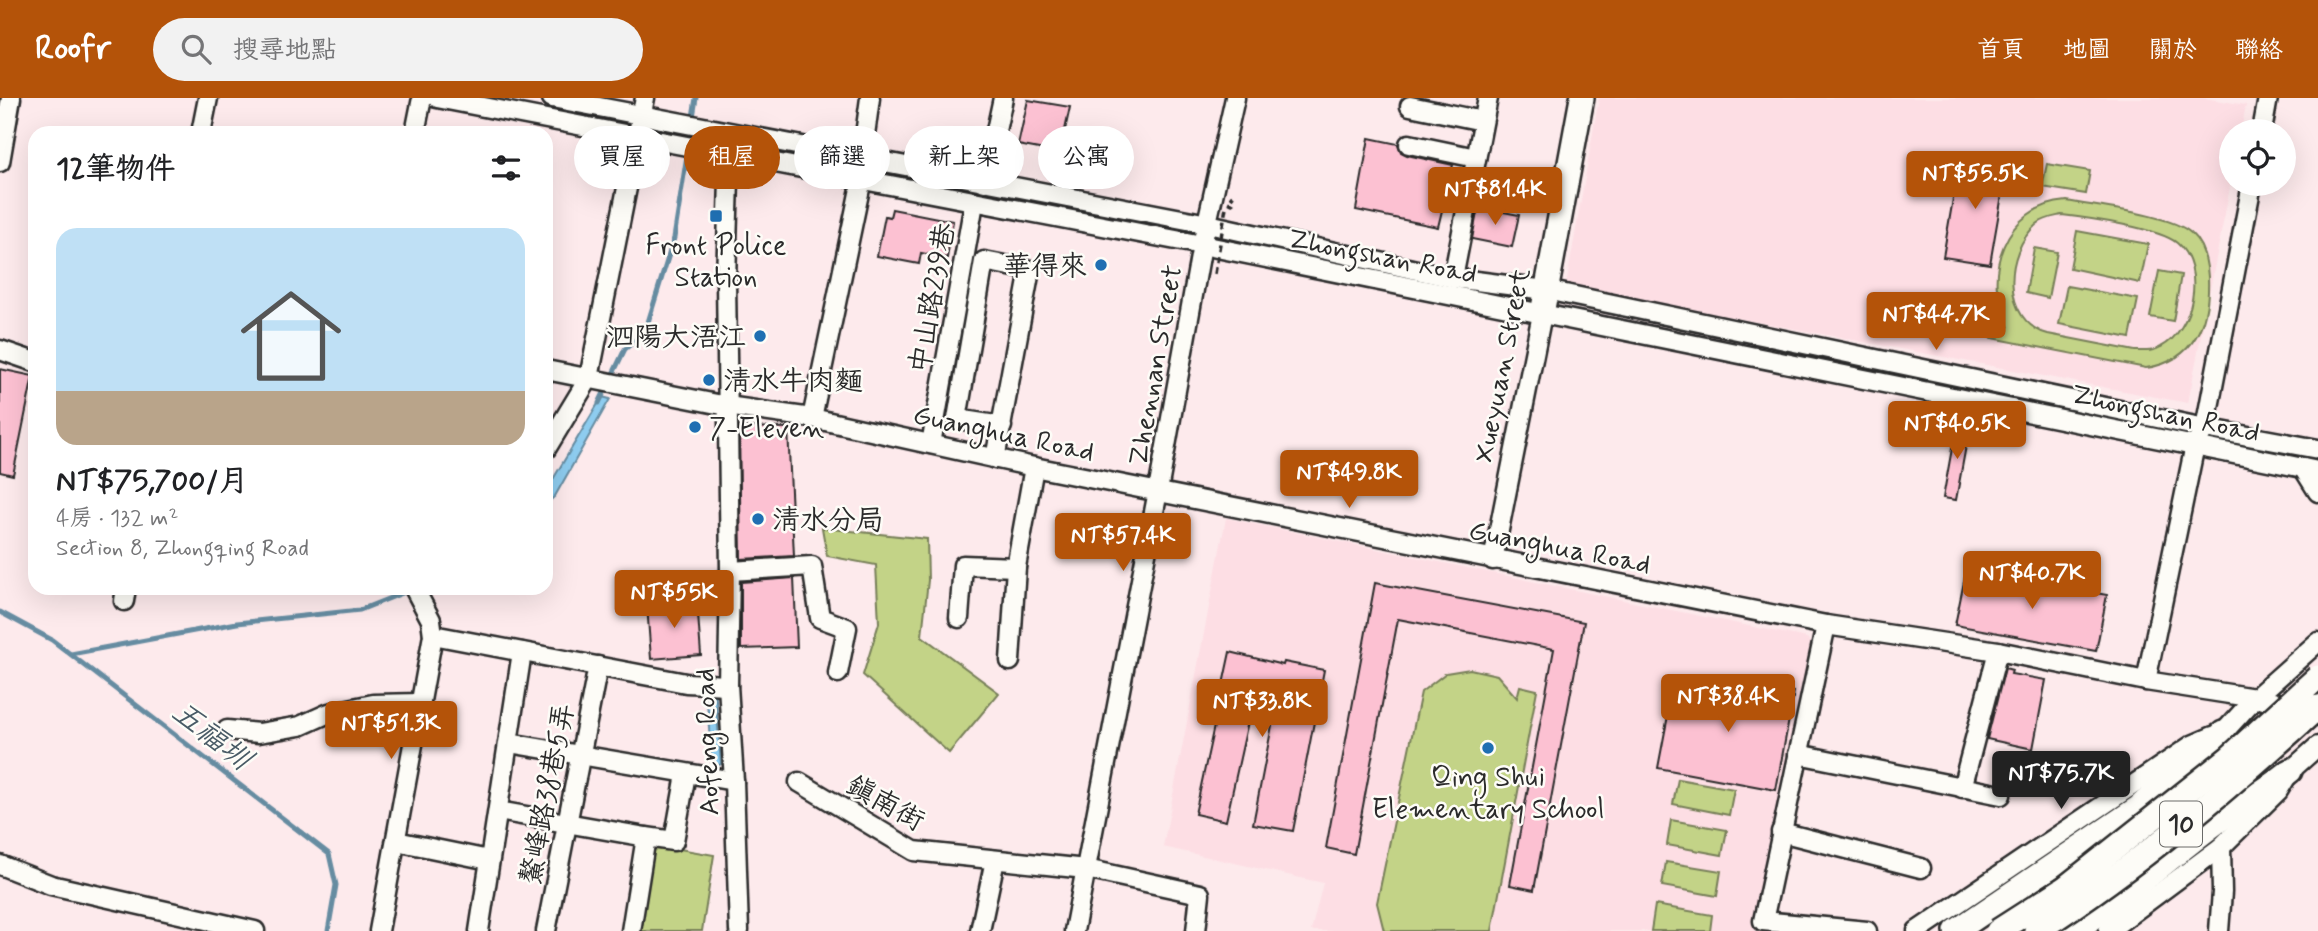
<!DOCTYPE html>
<html lang="zh-TW">
<head>
<meta charset="utf-8">
<style>
	body { margin:0; font-family:Mynerve,"LXGW WenKai TC",sans-serif; background:#f2f2f2; color:#202124; height:100vh; display:flex; flex-direction:column; font-size:26px; white-space:nowrap }
	* { box-sizing:border-box; margin:0 }
	p { font-size:23px; color:#757577 }
	.icon { flex:none; width:38px; height:38px; fill:none; stroke:currentColor; stroke-width:2; stroke-linecap:round; stroke-linejoin:round }
	.map { position:relative; flex:1; overflow:hidden }
	.drawer { position:absolute; left:28px; top:28px; width:525px; height:469px; display:flex; flex-direction:column; background:#fff; border-radius:21px; box-shadow:0 7px 28px #0002 }
	.drawer>* { flex:none }
	.banner { position:absolute; left:574px; top:28px; width:665px; height:63px; display:flex; gap:14px }
	.controls { position:absolute; left:2219px; top:21px; display:grid; gap:14px }
	.controls a { display:grid; place-items:center; width:77px; height:77px; border-radius:50%; background:#fff; box-shadow:0 7px 28px #0002; font-size:35px }
	.price { position:absolute; translate:-50% -60px; padding:0 16px; border-radius:7px; background:#b45309; color:#fff; font-size:23px; line-height:46px; filter:drop-shadow(0 2px 4px #0008) }
	.price::after { content:''; position:absolute; left:50%; top:42px; width:21px; height:16px; margin-left:-10px; background:inherit; clip-path:polygon(0 0,100% 0,50% 100%) }
	.price.selected { background:#222; color:#fff }
	ul { padding:0; list-style:none }
	li { display:grid; align-content:center; gap:14px; height:371px; padding:0 28px }
	li+li { border-top:2px solid #e0e0e0 }
	li span { display:grid; place-items:center; height:217px; border-radius:21px; color:#555 }
	li>.icon { margin-inline-start:auto }
	span .icon { width:126px; height:126px; fill:#fffc; stroke-width:1 }
	li b { font-size:30px }
	h2 { display:flex; justify-content:space-between; align-items:center; height:84px; padding:0 28px; font-size:30px }
	.tag { padding:0 24px; border-radius:32px; background:#fff; box-shadow:0 7px 28px #0002; font-size:24px; line-height:63px }
	.tag.selected { background:#b45309; color:#fff }
	header { display:flex; align-items:center; gap:42px; box-sizing:border-box; height:98px; padding:0 35px; background:#b45309; color:#fff }
	header strong { font-size:33px }
	nav { display:flex; gap:38px; margin-inline-start:auto; font-size:24px }
	.search { width:490px; height:63px; background:#f2f2f2; display:flex; align-items:center; gap:18px; box-sizing:border-box; padding:0 24px; border-radius:38px; color:#757577; font-size:26px }
	.map>svg:first-child { display:block }
</style>
</head>
<body>
<header>
<strong>Roofr</strong>
<div class="search"><svg class="icon" aria-label="search" viewBox="0 0 24 24"><circle cx="10" cy="10" r="6"/><path d="M15 15l6 6"/></svg>搜尋地點</div>
<nav><a>首頁</a><a>地圖</a><a>關於</a><a>聯絡</a></nav>
</header>
<div class="map">
<svg width="2318" height="833" viewBox="0 0 2318 833">
	<rect width="100%" height="100%" fill="#fdeaec"/>
	<filter id="ink" filterUnits="userSpaceOnUse"><feTurbulence type="fractalNoise" baseFrequency=".0143" numOctaves="2"/><feDisplacementMap in="SourceGraphic" scale="14" xChannelSelector="R" yChannelSelector="G"/><feConvolveMatrix kernelMatrix="1 2 1 2 8 2 1 2 1" color-interpolation-filters="sRGB"/></filter>
	<g filter="url(#ink)">
		<g fill="#fddee4">
			<path d="M1599,0H2204L2246,7L2241,33H2231V84L2188,305L1566,188Z"/>
			<path d="M1226,420L1807,540L1815,551L1756,833H1311L1323,785L1163,749Z"/>
		</g>
		<g fill="#c3d387" stroke="#777f59" stroke-width="2" fill-rule="evenodd">
			<path d="M2047,66L2090,73L2086,96L2042,89Z"/>
			<path d="M2067,103C2097,109 2170,116 2191,135C2203,146 2207,163 2208,179C2210,223 2195,263 2146,270L1987,239L1989,225L2008,228C1980,177 2005,107 2067,103ZM2062,117C2088,120 2159,130 2177,145C2206,170 2194,232 2161,249C2153,254 2144,253 2135,253L2048,236C2001,223 2004,154 2037,126C2044,120 2053,119 2062,117Z"/>
			<path d="M2077,133L2148,146L2140,185L2070,170Z"/>
			<path d="M2034,150L2057,154L2048,200L2026,195Z"/>
			<path d="M2159,173L2181,177L2173,223L2150,219Z"/>
			<path d="M2067,188L2138,201L2130,240L2059,226Z"/>
			<path d="M822,430L927,441L928,482L922,538L999,595L949,655L863,577L879,525L876,467L827,458Z"/>
			<path d="M1470,571L1497,577L1517,600L1520,588L1537,592L1492,833H1384L1377,805L1421,594L1446,575Z"/>
			<path d="M1678,681L1734,691L1729,717L1673,706Z"/>
			<path d="M1671,722L1727,732L1722,757L1667,747Z"/>
			<path d="M651,746L714,757L702,833H637Z"/>
			<path d="M1666,764L1721,773L1717,798L1662,788Z"/>
			<path d="M1655,807L1712,817L1710,833H1651Z"/>
		</g>
		<g fill="#8eccef" stroke="#668ca1" stroke-width="2">
			<path d="M602,299L610,301L555,398L546,406V393Z"/>
			<path d="M706,590H715L721,666L712,670Z"/>
		</g>
		<g fill="none" stroke-linecap="round" stroke-linejoin="round">
			<g stroke="#668ca1" stroke-width="5">
				<path d="M599,305L625,251L645,234L674,140L696,0"/>
				<path d="M717,474V511"/>
				<path d="M0,514L52,542L329,756L336,787L328,833"/>
				<path d="M71,556L237,525L360,512L410,492"/>
			</g>
		</g>
		<g fill="#fcc1d2" stroke="#2b2b2b" stroke-width="2">
			<path d="M1028,2L1070,9L1060,55L1018,47Z"/>
			<path d="M1369,40L1398,46L1401,54L1407,57L1453,67L1438,129L1356,112Z"/>
			<path d="M1960,60L2007,68L1990,166L1943,159Z"/>
			<path d="M1478,109L1519,117L1512,149L1472,141Z"/>
			<path d="M892,111L953,123L947,160L921,155L919,166L877,158L885,118L890,119Z"/>
			<path d="M0,271L33,278L13,377L0,374Z"/>
			<path d="M1957,323L1970,326L1956,402L1943,400Z"/>
			<path d="M739,329L788,330L794,458L741,461Z"/>
			<path d="M1966,474L2046,490L2047,486L2107,497L2096,553L1955,527Z"/>
			<path d="M794,480L797,549L741,551V484Z"/>
			<path d="M1375,485L1584,524L1534,792L1510,787L1554,551L1398,521L1354,756L1326,750Z"/>
			<path d="M697,503L701,557L651,561L647,507Z"/>
			<path d="M1230,554L1283,567L1284,564L1324,572L1293,733L1253,726L1278,596L1255,592L1226,723L1195,716Z"/>
			<path d="M2005,570L2012,572L2011,576L2046,582L2033,651L1987,641Z"/>
			<path d="M1741,584L1794,594L1776,692L1658,670L1674,586L1738,599Z"/>
		</g>
		<g fill="none" stroke-linecap="round" stroke-linejoin="round">
			<g stroke="#2b2b2b" stroke-width="23">
				<g id="minor">
					<path d="M437,0L1202,147L2318,373"/>
					<path d="M552,0L1208,126L1453,180L1546,192L2205,330L2318,351"/>
					<path d="M1410,8L1483,23"/>
					<path d="M2262,33L2268,0"/>
					<path d="M201,35L208,0"/>
					<path d="M415,35L422,0"/>
					<path d="M1409,46L1476,60"/>
					<path d="M730,48L726,182L730,473L728,587L734,683L739,833"/>
					<path d="M0,64L11,0"/>
					<path d="M985,84L1003,0"/>
					<path d="M1453,180L1488,0"/>
					<path d="M0,252L35,264"/>
					<path d="M546,272L727,308L812,320L1034,369L1826,527L1998,553L2146,583L2255,600L2295,609"/>
					<path d="M812,320L862,81V59L870,0"/>
					<path d="M931,346L974,105"/>
					<path d="M546,351L589,280L645,0"/>
					<path d="M995,361L1030,172L984,163L957,321L1002,328"/>
					<path d="M2303,370L2318,394"/>
					<path d="M1493,462L1542,216"/>
					<path d="M730,473L812,468L820,520L847,530L838,575"/>
					<path d="M124,503L126,490"/>
					<path d="M959,520L963,467L1016,469"/>
					<path d="M1826,527L1763,823L1867,833"/>
					<path d="M433,537L686,585L728,587"/>
					<path d="M1010,563L1016,469L1034,369"/>
					<path d="M2146,583L2195,347L2205,330L2252,86"/>
					<path d="M227,632L259,635L300,628L329,615L373,606L421,605"/>
					<path d="M2223,635L2255,600L2318,544"/>
					<path d="M509,645L734,683"/>
					<path d="M1798,656L2001,697"/>
					<path d="M799,684L914,753L1086,771L1200,796L1196,833"/>
					<path d="M1962,690L1998,553"/>
					<path d="M498,713L646,739"/>
					<path d="M1781,734L1921,770"/>
					<path d="M396,743L489,762"/>
					<path d="M0,767L51,787L255,833"/>
					<path d="M379,833L433,537L431,522L414,490"/>
					<path d="M479,833L522,554"/>
					<path d="M546,833L598,568"/>
					<path d="M631,833L646,739L674,743L686,676"/>
					<path d="M980,833L995,762"/>
					<path d="M1074,833L1158,393L1202,147L1235,0"/>
					<path d="M1917,833L2192,647L2213,638"/>
					<path d="M2108,833L2221,749L2278,693L2290,673L2318,648"/>
					<path d="M2219,833L2222,794L2221,749"/>
				</g>
			</g>
			<g stroke="#2b2b2b" stroke-width="28">
				<g id="major">
					<path d="M1542,216L1582,0"/>
					<path d="M1956,833L2139,709L2223,635"/>
					<path d="M2074,833C2127,799 2173,756 2224,719C2246,704 2269,690 2290,673"/>
				</g>
			</g>
			<path stroke="#2b2b2b" stroke-width="3.5" stroke-dasharray="7 5" stroke-linecap="butt" d="M1228,104L1232,106L1235,101L1230,97"/>
			<use href="#minor" stroke="#fdfcf7" stroke-width="18"/>
			<use href="#major" stroke="#fdfcf7" stroke-width="23"/>
			<g stroke="#2b2b2b" stroke-width="28" stroke-linecap="butt">
				<g id="major-bridge">
					<path d="M1998,833L2065,790L2229,660L2318,579"/>
					<path d="M2036,833C2137,769 2230,689 2318,609"/>
				</g>
			</g>
			<path stroke="#2b2b2b" stroke-width="3.5" stroke-dasharray="7 5" stroke-linecap="butt" d="M1215,176L1226,109"/>
			<use href="#major-bridge" stroke="#fdfcf7" stroke-width="23"/>
		</g>
	</g>
	<g fill="#1f6fb2" stroke="#fdfcf7" stroke-width="2.5">
		<rect x="709" y="111" width="14" height="14" rx="3.5"/>
		<circle cx="1101" cy="167" r="7"/>
		<circle cx="760" cy="238" r="7"/>
		<circle cx="709" cy="282" r="7"/>
		<circle cx="695" cy="329" r="7"/>
		<circle cx="758" cy="421" r="7"/>
		<circle cx="1488" cy="650" r="7"/>
	</g>
	<g text-anchor="middle" stroke-width="5" stroke-linejoin="round" paint-order="stroke">
		<rect fill="#fdfcf7" stroke="#6a6a68" stroke-width="2" x="2160" y="703.5" width="42" height="45" rx="5"/>
		<g font-size="26" font-weight="bold" fill="#2b2b2b">
			<text x="2181" y="735">10</text>
		</g>
		<g font-size="28" fill="#2b2b2b" stroke="#fdfcf7" text-anchor="start">
			<text x="716" y="156" text-anchor="middle">Front Police<tspan x="716" dy="32">Station</tspan></text>
			<text x="1087" y="177" text-anchor="end">華得來</text>
			<text x="746" y="248" text-anchor="end">泗陽大浯江</text>
			<text x="723" y="292">清水牛肉麵</text>
			<text x="709" y="339">7-Eleven</text>
			<text x="772" y="431">清水分局</text>
			<text x="1488" y="688" text-anchor="middle">Qing Shui<tspan x="1488" dy="32">Elementary School</tspan></text>
		</g>
		<g font-size="28" fill="#2b2b2b" stroke="#fdfcf7">
			<text transform="translate(1383 157) rotate(11)" y="10">Zhongshan Road</text>
			<text transform="translate(931 200) rotate(-80)" y="10">中山路239巷</text>
			<text transform="translate(1154 267) rotate(-80)" y="10">Zhennan Street</text>
			<text transform="translate(1501 267) rotate(-79)" y="10">Xueyuan Street</text>
			<text transform="translate(2166 314) rotate(12)" y="10">Zhongshan Road</text>
			<text transform="translate(1004 334) rotate(12)" y="10">Guanghua Road</text>
			<text transform="translate(1560 448) rotate(11)" y="10">Guanghua Road</text>
			<text transform="translate(706 644) rotate(-92)" y="10">Aofeng Road</text>
			<text transform="translate(546 696) rotate(-79)" y="10">鰲峰路38巷5弄</text>
			<text transform="translate(886 704) rotate(29)" y="10">鎮南街</text>
		</g>
		<g font-size="30" font-style="italic" fill="#495b66" stroke="#fdfcf7">
			<text transform="translate(212 637) rotate(38)" y="10">五福圳</text>
		</g>
	</g>
</svg>
<div class="controls">
<a><svg class="icon" aria-label="locate" viewBox="0 0 24 24"><circle cx="12" cy="12" r="6"/><path d="M12 2v4M12 18v4M2 12h4M18 12h4"/></svg></a>
</div>
<b class="price" style="left:1975px;top:113px">NT$55.5K</b>
<b class="price" style="left:1495px;top:129px">NT$81.4K</b>
<b class="price" style="left:1936px;top:254px">NT$44.7K</b>
<b class="price" style="left:1957px;top:363px">NT$40.5K</b>
<b class="price" style="left:1349px;top:412px">NT$49.8K</b>
<b class="price" style="left:1123px;top:475px">NT$57.4K</b>
<b class="price" style="left:2032px;top:513px">NT$40.7K</b>
<b class="price" style="left:674px;top:532px">NT$55K</b>
<b class="price" style="left:1728px;top:636px">NT$38.4K</b>
<b class="price" style="left:1262px;top:641px">NT$33.8K</b>
<b class="price" style="left:391px;top:663px">NT$51.3K</b>
<b class="price selected" style="left:2061px;top:713px">NT$75.7K</b>
<div class="banner">
<a class="tag">買屋</a>
<a class="tag selected">租屋</a>
<a class="tag">篩選</a>
<a class="tag">新上架</a>
<a class="tag">公寓</a>
</div>
<section class="drawer">
<h2>12筆物件<svg class="icon" aria-label="filters" viewBox="0 0 24 24"><path d="M4 7h16M4 17h16"/><circle cx="9" cy="7" r="2"/><circle cx="15" cy="17" r="2"/></svg></h2>
<ul>
<li><span style="background:linear-gradient(#bfe0f5 75%,#b9a48a 0)"><svg class="icon" aria-label="home" viewBox="0 0 24 24"><path d="M3 11l9-7 9 7M6 9v11h12V9"/></svg></span><div><b>NT$75,700/月</b><p>4房 · 132 m²</p><p>Section 8, Zhongqing Road</p></div></li>
</ul>
</section>
</div>
</body>
</html>
